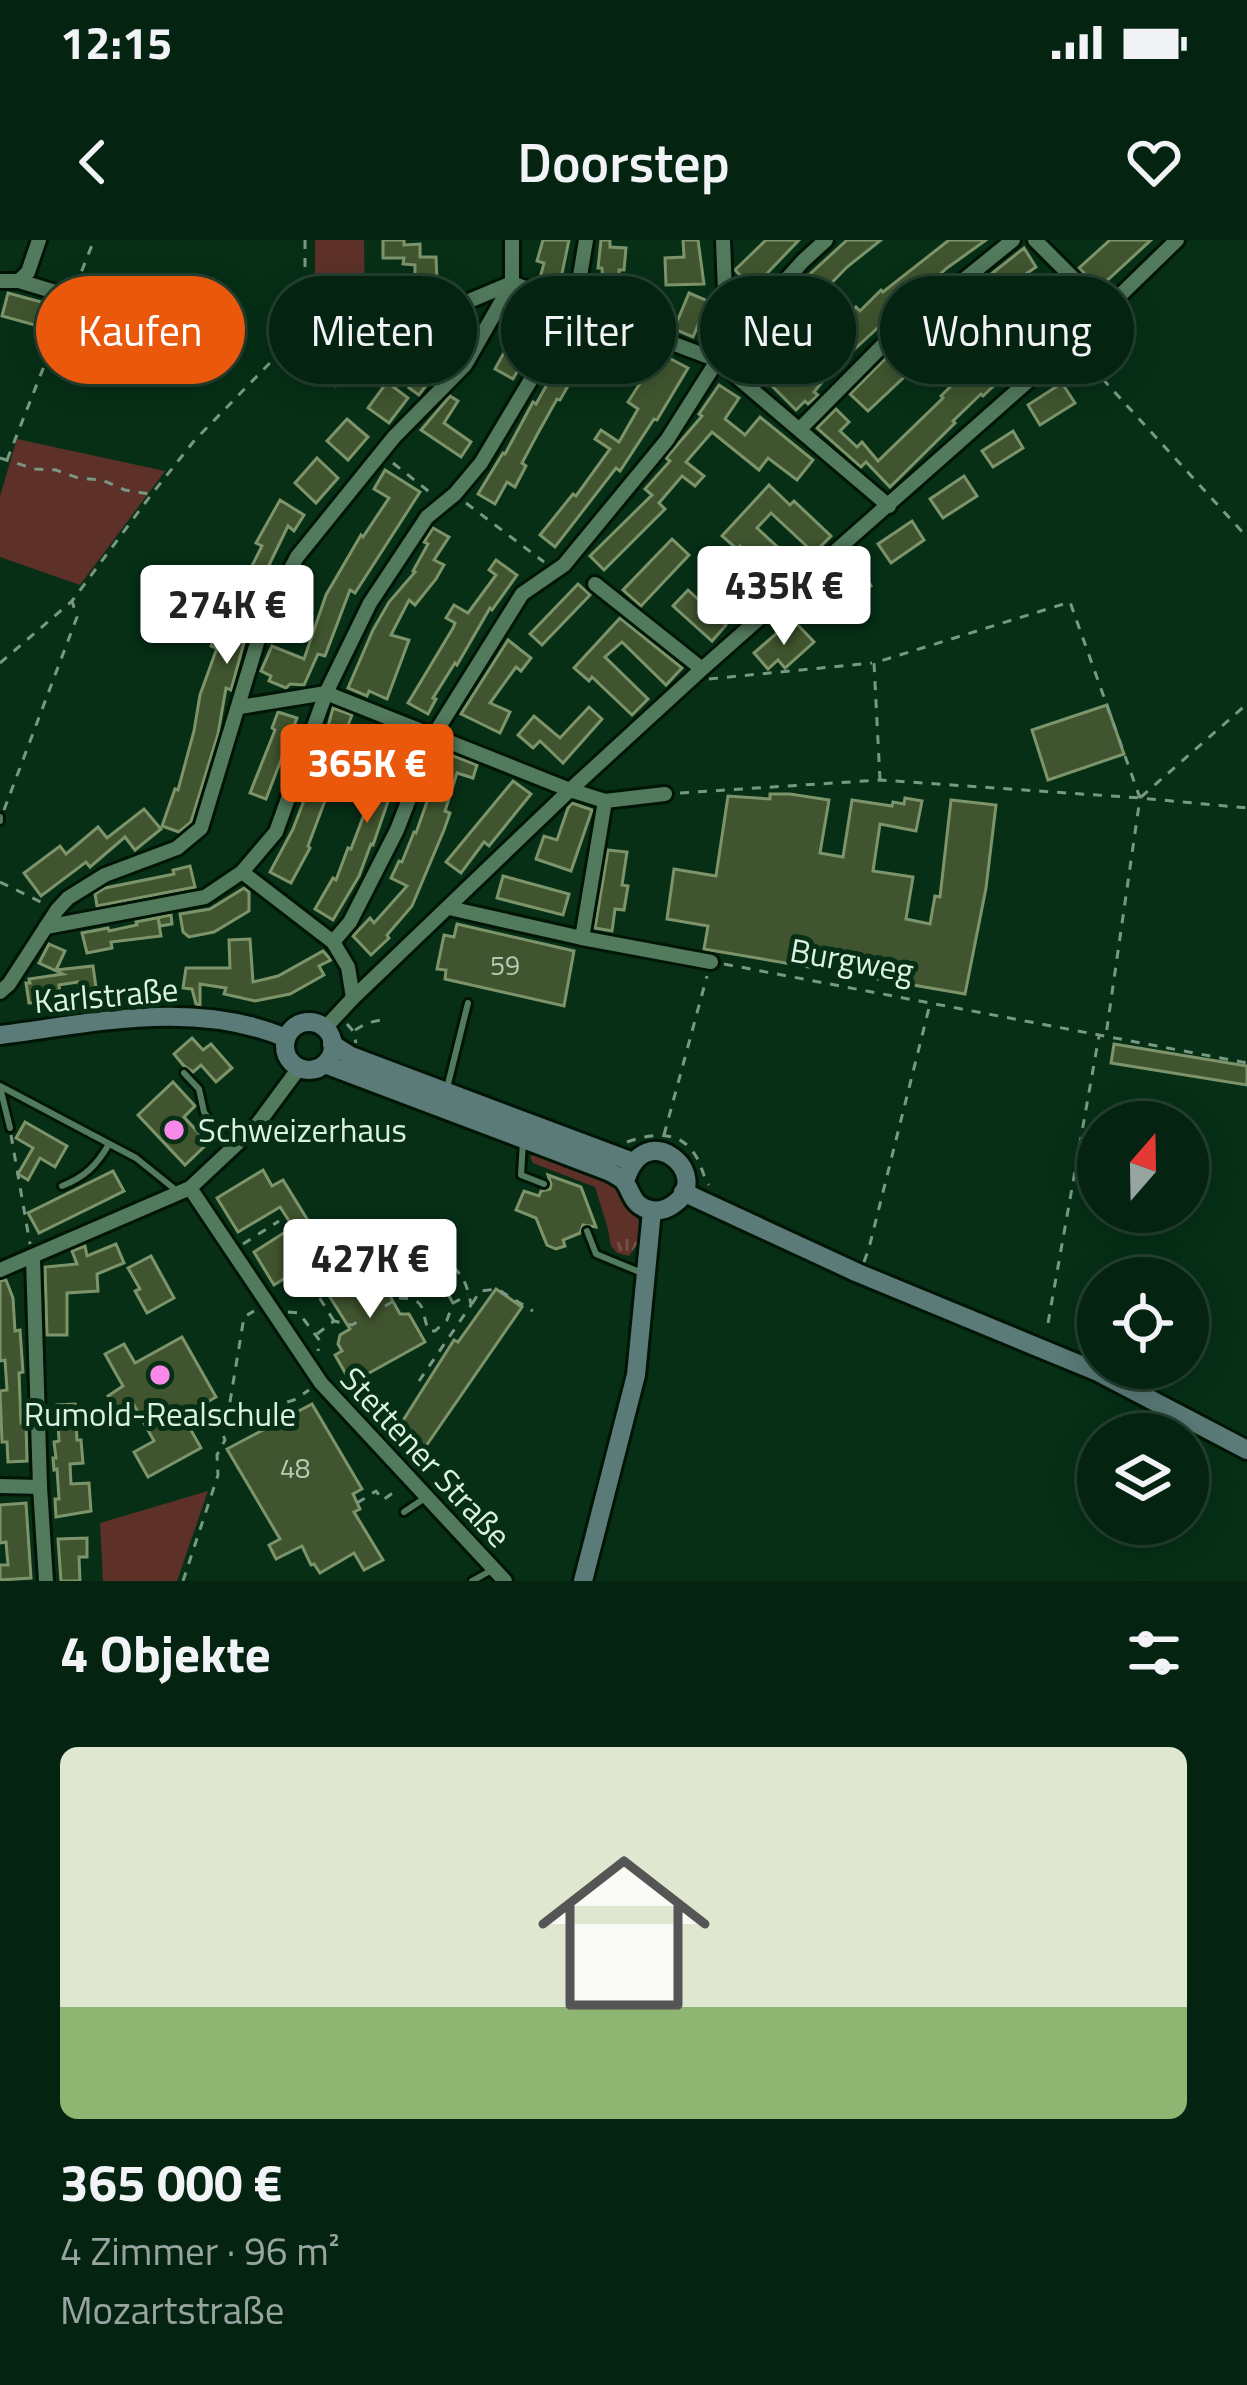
<!DOCTYPE html>
<html lang="de">
<head>
<meta charset="utf-8">
<style>
	body { margin:0; font-family:"Titillium Web",sans-serif; background:#122f1e; color:#f1f3f6; height:100vh; display:flex; flex-direction:column; font-size:45px; white-space:nowrap }
	* { box-sizing:border-box; margin:0 }
	p { font-size:39px; color:#97a49f }
	.icon { flex:none; width:66px; height:66px; fill:none; stroke:currentColor; stroke-width:2; stroke-linecap:round; stroke-linejoin:round }
	.map { position:relative; height:1341px; overflow:hidden }
	.details { display:flex; flex-direction:column; background:#042310; flex:1 }
	.details>* { flex:none }
	.top-card { position:absolute; left:36px; top:36px; width:1176px; height:108px; display:flex; gap:24px }
	.needle { width:78px; rotate:20deg }
	.tools { position:absolute; left:1077px; top:861px; display:grid; gap:24px }
	.tools a { display:grid; place-items:center; width:132px; height:132px; border-radius:50%; background:#042310; box-shadow:0 6px 30px #0003,0 0 0 3px #254030; font-size:60px }
	.price { position:absolute; translate:-50% -102px; padding:0 27px; border-radius:12px; background:#fff; color:#222; font-size:39px; line-height:78px; filter:drop-shadow(0 3px 6px #0008) }
	.price::after { content:''; position:absolute; left:50%; top:72px; width:36px; height:27px; margin-left:-18px; background:inherit; clip-path:polygon(0 0,100% 0,50% 100%) }
	.price.on { background:#ea580c; color:#fff }
	ul { padding:0; list-style:none }
	li { display:grid; align-content:center; gap:24px; height:636px; padding:0 60px }
	li+li { border-top:3px solid #254030 }
	li span { display:grid; place-items:center; height:372px; border-radius:18px; color:#555 }
	li>.icon { margin-inline-start:auto }
	span .icon { width:216px; height:216px; fill:#fffc; stroke-width:1 }
	li b { font-size:51px }
	h2 { display:flex; justify-content:space-between; align-items:center; height:144px; padding:0 60px; font-size:51px }
	.chip { padding:0 42px; border-radius:54px; background:#042310; box-shadow:0 6px 30px #0003,0 0 0 3px #254030; font-size:42px; line-height:108px }
	.chip.on { background:#ea580c; color:#fff }
	.status { display:flex; justify-content:space-between; align-items:center; height:84px; padding:0 60px; background:#042310; direction:ltr }
	.status svg { height:33px; fill:currentColor }
	header { display:flex; justify-content:space-between; align-items:center; height:156px; padding:0 60px; background:#042310; font-size:54px; font-weight:600 }
	.map>svg:first-child { display:block }
</style>
</head>
<body>
<div class="status"><b>12:15</b><svg viewBox="0 0 49 12"><path d="M0 12V9h3v3zM5 12V6h3v6zM10 12V3h3v9zM15 12V0h3v12zM26 1h20v11H26zM47 4h2v5h-2z"/></svg></div>
<header><svg class="icon" aria-label="back" viewBox="0 0 24 24"><path d="M15 5l-7 7 7 7"/></svg>Doorstep<svg class="icon" aria-label="heart" viewBox="0 0 24 24"><path d="M12 20l-8-8c-3-5 5-10 8-4 3-6 11-1 8 4z"/></svg></header>
<div class="map">
<svg width="1247" height="1341" viewBox="0 0 1247 1341">
	<defs>
		<pattern id="grass-tufts" width="24" height="20" patternUnits="userSpaceOnUse" patternTransform="scale(3)"><rect width="24" height="20" fill="#5d3128"/><path d="M3 7l-1-3M5 7V3M7 7l1-3M15 17l-1-3M17 17v-4M19 17l1-3" fill="none" stroke="#744f47"/></pattern>
	</defs>
	<rect width="100%" height="100%" fill="#062f16"/>
	<path fill="url(#grass-tufts)" d="M534,913L616,944L639,981L641,999L629,1016L617,1013L611,1006L608,989L595,947L533,923L530,917Z"/>
	<g fill="#5d3128">
		<path d="M315,0H364L365,69H315Z"/>
		<path d="M17,199L165,231L80,345L0,317V256Z"/>
		<path d="M208,1251L177,1341H103L100,1283Z"/>
	</g>
	<g fill="#40552f" stroke="#7d946b" stroke-width="3">
		<path d="M383,0H404V5L420,4V17H436L437,40L415,41V25L403,24L404,18H383Z"/>
		<path d="M543,0H569L560,43L540,38L544,23L537,21Z"/>
		<path d="M601,0H610V7L626,8L624,30H619L621,63H604L602,28H598Z"/>
		<path d="M683,0H698L704,44L666,45L665,18L684,17Z"/>
		<path d="M766,0H799L753,48L735,30Z"/>
		<path d="M847,0H881L847,27L814,61L798,45Z"/>
		<path d="M949,0H986L947,28L884,84L883,83L832,130L814,152L818,155L808,164L805,161L796,170L766,140L779,127L792,139L845,87L841,83L856,67L860,71L881,50L883,52Z"/>
		<path d="M1110,0H1151L1099,48L1079,28Z"/>
		<path d="M1024,8L1036,27L1011,44L1008,40L868,171L850,154L890,114Z"/>
		<path d="M1062,47L1081,66L1046,101L1044,100L1024,117L983,156L981,154L953,181L955,183L890,247L866,222L861,227L817,188L836,169L849,182L840,191L857,207L862,202L878,221L943,158L941,156L955,142L957,144L1000,104L1021,86L1022,88Z"/>
		<path d="M8,53L56,66L49,89L2,76Z"/>
		<path d="M689,53L708,61L693,97L674,89Z"/>
		<path d="M784,58L803,73L755,134L741,124L764,94L759,90Z"/>
		<path d="M531,64L550,73L513,139L495,129Z"/>
		<path d="M460,77L471,82L455,116L445,111L423,139L428,143L419,155L409,148L417,137L406,129L408,126L401,123L412,109L427,118L444,83Z"/>
		<path d="M581,84L598,93L560,160L557,159L538,193L522,223L526,226L515,247L507,242L495,264L478,254L503,213L505,214L533,162L536,164Z"/>
		<path d="M654,110L688,128L657,180L654,179L620,231L616,228L555,307L540,295L573,254L576,256L610,209L595,199L601,190L619,202L638,169L628,162L651,126L646,124Z"/>
		<path d="M387,142L408,158L389,183L368,168Z"/>
		<path d="M1062,143L1075,163L1040,185L1028,165Z"/>
		<path d="M719,145L739,158L725,179L745,195L760,177L813,220L797,240L768,218L759,230L712,192L686,222L704,236L695,246L682,236L659,263L665,269L604,330L590,316L652,255L645,249L670,221L666,218L702,176L699,174Z"/>
		<path d="M450,156L458,161L444,183L471,202L461,217L421,190Z"/>
		<path d="M347,179L368,197L348,220L327,201Z"/>
		<path d="M1013,191L1023,208L993,227L982,211Z"/>
		<path d="M317,218L338,238L316,263L295,243Z"/>
		<path d="M385,230L420,252L355,353L350,350L325,416L318,414L304,445L290,444L286,448L269,441L271,436L261,431L272,406L304,419L326,355L361,295L363,297L389,258L374,249Z"/>
		<path d="M964,236L977,256L943,278L930,259Z"/>
		<path d="M769,245L790,265L794,261L831,296L814,313L771,273L757,288L797,325L781,343L740,306L737,309L722,296Z"/>
		<path d="M280,260L304,275L294,291L288,286L269,325L278,330L246,395L231,450L226,448L218,494L191,582L179,592L162,586L175,549L178,550L194,491L200,455L217,408L211,406L218,385L221,387L262,306L256,303Z"/>
		<path d="M912,281L924,300L891,323L878,304Z"/>
		<path d="M433,288L449,297L434,320L444,325L436,339L415,365L409,360L391,395L409,400L387,459L369,451L367,456L348,448L373,390L389,362L415,332L413,331L428,304L424,302Z"/>
		<path d="M672,299L689,315L641,366L623,350Z"/>
		<path d="M718,317L760,355L745,371L703,333Z"/>
		<path d="M496,320L517,335L492,370L490,368L457,425L455,423L433,458L436,459L428,474L408,463L453,388L455,383L446,378L454,365L468,373L496,335L489,330Z"/>
		<path d="M860,326L871,346L835,366L824,346Z"/>
		<path d="M578,344L590,355L542,405L530,394Z"/>
		<path d="M688,350L726,385L712,401L673,366Z"/>
		<path d="M620,378L682,428L666,445L622,402L605,417L648,459L632,475L592,437L589,441L574,428Z"/>
		<path d="M797,384L814,402L785,428L778,420L768,429L754,413L778,392L783,397Z"/>
		<path d="M508,400L531,418L521,431L516,427L490,463L510,472L500,493L461,474Z"/>
		<path d="M1107,465L1124,514L1048,540L1032,490Z"/>
		<path d="M589,467L602,479L563,523L540,501L533,508L518,495L534,476L560,498Z"/>
		<path d="M333,468L352,475L339,508L342,509L332,542L308,606L310,608L291,643L270,632L293,589L318,524Z"/>
		<path d="M278,472L297,478L266,559L250,553L275,490L272,488Z"/>
		<path d="M388,491L415,501L393,547L373,605L371,604L359,636L333,680L315,669L333,638L336,640L348,608L351,609L388,511L382,508Z"/>
		<path d="M446,513L477,525L473,538L457,533L445,571L450,573L444,590L412,666L387,695L389,698L371,715L353,696L370,678L374,683L407,646L391,638L399,621L402,622L414,592L416,593L429,556L425,554L430,539L436,541Z"/>
		<path d="M513,541L531,554L489,606L484,602L461,633L446,622Z"/>
		<path d="M770,554H790L829,560L820,613L843,617L852,560L892,566L893,562L904,564L905,558L922,561L916,591L880,584L873,631L913,637L906,679L930,684L935,656L940,657L951,560L996,565L986,648L965,754L704,709L708,686L667,679L674,629L716,636L728,556L770,559Z"/>
		<path d="M572,563L592,570L571,631L536,619L544,596L557,600L568,568Z"/>
		<path d="M144,569L161,589L135,610L125,597L90,627L86,622L41,656L24,633L60,606L66,614L98,587L107,598Z"/>
		<path d="M608,610L627,612L622,645L628,646L624,670L615,669L612,691L595,688Z"/>
		<path d="M190,626L195,647L97,666L95,654L105,648L174,634L173,630Z"/>
		<path d="M503,636L569,654L563,675L497,658Z"/>
		<path d="M244,648L249,652V671L214,692L189,697L183,692L180,674L210,669Z"/>
		<path d="M171,675L172,684L160,686L158,678L161,696L111,702L112,708L87,713L82,693L108,688L109,691L137,685L136,682Z"/>
		<path d="M457,684L574,711L564,766L445,739L446,730L437,729L444,695L454,697Z"/>
		<path d="M250,699L253,742L278,736L323,711L331,720L319,726L324,735L290,754L255,761L224,754L226,748L200,744V765L196,764L192,749L183,748L186,728H230L229,700Z"/>
		<path d="M49,704L65,711L56,730L93,726L97,755L80,757L78,742L59,745L61,762L29,763L26,743H30L29,739L63,734L39,723Z"/>
		<path d="M192,798L203,810L211,804L232,828L216,842L201,825L193,832L184,826L174,814Z"/>
		<path d="M1114,804L1247,826V845L1111,823Z"/>
		<path d="M173,842L195,866L184,877L208,903L185,925L138,875Z"/>
		<path d="M25,882L67,906L55,927L40,918L28,940L18,934L33,908L16,898Z"/>
		<path d="M263,930L272,946L283,940L320,1000L311,1005L319,1017L274,1045L254,1012L293,987L280,967L238,992L217,958Z"/>
		<path d="M113,931L124,951L39,993L28,973Z"/>
		<path d="M548,935L581,947L596,987L583,985L580,993L563,1000L565,1006L556,1009L547,1005L536,978L516,970L524,951L539,956L541,951L550,949L551,944Z"/>
		<path d="M116,1004L124,1023L97,1034L98,1051L67,1053V1095H47L45,1027L77,1024L72,1011L85,1006L87,1016Z"/>
		<path d="M151,1016L174,1058L147,1073L135,1051L140,1049L128,1028Z"/>
		<path d="M371,1016L390,1047L386,1049L400,1074H409L425,1102L351,1143L335,1115L342,1111L338,1104L340,1095L350,1089L323,1046Z"/>
		<path d="M6,1040L13,1058L15,1091L20,1090L23,1132L19,1133L21,1183H26L27,1221L8,1222L7,1202H2L0,1151L7,1150L5,1120L0,1121V1041Z"/>
		<path d="M496,1049L522,1067L417,1219L390,1201L454,1100L458,1102Z"/>
		<path d="M182,1097L216,1157L183,1176L201,1208L148,1237L134,1212L154,1201L134,1165L119,1174L108,1156L123,1146L105,1114L124,1104L135,1123Z"/>
		<path d="M75,1164L77,1200H81L83,1223L70,1224L71,1244L89,1243L91,1271L56,1277L55,1259H59L57,1229L54,1230L53,1218H56L54,1202L59,1201L57,1165Z"/>
		<path d="M312,1164L362,1249L353,1254L360,1269L354,1272L383,1320L364,1330L354,1313L320,1333L314,1324L311,1325L302,1306L276,1319L269,1305L280,1299L227,1209Z"/>
		<path d="M26,1263L31,1338L0,1340V1325H8L6,1302L0,1303V1265Z"/>
		<path d="M87,1298V1317H79L80,1341H61L58,1299Z"/>
	</g>
	<g fill="none" stroke-linecap="round" stroke-linejoin="round">
		<g stroke="#001505" stroke-width="12">
			<g id="lane">
				<path d="M0,577V581"/>
				<path d="M184,833L199,849L204,872L231,906"/>
				<path d="M0,846L136,918L177,951"/>
				<path d="M0,847L10,888"/>
				<path d="M447,848L468,763"/>
				<path d="M523,901L521,935L544,944"/>
				<path d="M62,946C85,937 97,925 109,904"/>
				<path d="M587,991L596,1014L642,1033"/>
				<path d="M404,1272L425,1258"/>
				<path d="M472,1341L490,1331"/>
			</g>
		</g>
		<g stroke="#001505" stroke-width="20">
			<g id="street">
				<path d="M1035,0L1104,69"/>
				<path d="M0,41H19L28,32L39,0"/>
				<path d="M19,41L62,54"/>
				<path d="M305,87L349,111L512,43L717,120L889,266"/>
				<path d="M727,105L803,21L826,0"/>
				<path d="M800,189L882,106L1013,0"/>
				<path d="M595,344L702,429"/>
				<path d="M240,467L326,453L570,550L605,561L665,554"/>
				<path d="M242,632L333,702L348,727L353,758"/>
				<path d="M449,668L582,698L711,722"/>
				<path d="M46,687L205,657L242,632L276,592L326,453L370,363L427,277L455,254L481,223L575,66L586,0"/>
				<path d="M582,698L605,561"/>
				<path d="M333,702L350,682L397,590L434,495L522,354L564,325L667,200L727,105L723,0"/>
				<path d="M0,752L9,744L57,670L68,658L105,635L177,608L201,588L264,380L297,317L394,197L465,125L512,43V0"/>
				<path d="M325,788L353,758L570,550L702,429L1070,104L1177,0"/>
				<path d="M190,948L321,1143L505,1341"/>
				<path d="M33,1018L40,1247L46,1341"/>
				<path d="M0,1030L190,948L256,886L299,828"/>
				<path d="M0,1246L40,1247"/>
			</g>
		</g>
		<g stroke="#001505" stroke-width="24">
			<g id="secondary">
				<circle cx="309" cy="806" r="24"/>
				<path d="M0,795C95,783 194,759 286,798"/>
				<path d="M332,804L351,816L633,922"/>
				<path d="M325,824L608,931C612,933 621,938 624,941C632,952 632,964 647,969C656,972 666,970 674,964C715,935 644,874 625,942"/>
				<path d="M683,952L858,1033L1098,1132L1247,1210"/>
				<path d="M583,1341L636,1135L652,971"/>
			</g>
		</g>
		<g stroke="#799883" stroke-width="3" stroke-dasharray="9 9" stroke-linecap="butt">
			<path d="M305,0V73"/>
			<path d="M75,48L94,0"/>
			<path d="M288,107L341,150"/>
			<path d="M1078,112L1247,297"/>
			<path d="M0,218L35,229L56,230L78,238L102,240L125,250L149,254"/>
			<path d="M7,220L67,68"/>
			<path d="M393,223L432,254"/>
			<path d="M466,263L544,322"/>
			<path d="M0,423L72,361L151,255L194,201L296,96"/>
			<path d="M709,439L872,423"/>
			<path d="M880,540L874,423L1070,362L1140,558L1106,795"/>
			<path d="M680,553L880,540L1140,558L1247,568"/>
			<path d="M1141,557L1247,464"/>
			<path d="M4,570L77,377L72,361"/>
			<path d="M0,642L47,665"/>
			<path d="M724,724L1247,823"/>
			<path d="M347,784L353,791L356,803"/>
			<path d="M355,790L367,783L381,780"/>
			<path d="M11,895L30,1004"/>
			<path d="M664,895L707,736"/>
			<path d="M627,902C653,893 681,889 697,918C702,927 703,936 709,945"/>
			<path d="M243,1004L279,981"/>
			<path d="M864,1022L869,1008L930,764"/>
			<path d="M399,1058C429,1058 420,1072 429,1091H435L447,1080L453,1063L468,1055"/>
			<path d="M472,1064L480,1051L497,1049L533,1071"/>
			<path d="M385,1066L399,1058L400,1033L398,1025L445,1049L453,1063"/>
			<path d="M288,1072L299,1073L320,1101L318,1111"/>
			<path d="M334,1081L309,1041C324,1023 332,1004 348,987L398,1025C439,1013 464,1020 471,1065L419,1141"/>
			<path d="M1048,1083L1099,796"/>
			<path d="M317,1094L334,1081L352,1085L357,1082"/>
			<path d="M227,1180L244,1077L254,1071"/>
			<path d="M357,1263L376,1251L383,1260L398,1249"/>
			<path d="M183,1341L218,1235L217,1215L225,1200L221,1189L227,1180L294,1160L309,1150"/>
		</g>
		<use href="#lane" stroke="#527a5d" stroke-width="6"/>
		<use href="#street" stroke="#527a5d" stroke-width="14"/>
		<use href="#secondary" stroke="#5a7b78" stroke-width="18"/>
	</g>
	<g fill="#f888ea" stroke="#062f16" stroke-width="4.5">
		<circle cx="174" cy="890" r="12"/>
		<circle cx="160" cy="1135" r="12"/>
	</g>
	<g text-anchor="middle" stroke-width="10" stroke-linejoin="round" paint-order="stroke">
		<g font-size="27" fill="#b5cbb4">
			<text x="505" y="735">59</text>
			<text x="295" y="1238">48</text>
		</g>
		<g font-size="33" fill="#dcf2e1" stroke="#062f16">
			<text transform="translate(852 720) rotate(10)" y="12">Burgweg</text>
			<text transform="translate(106 755) rotate(-5)" y="12">Karlstraße</text>
			<text transform="translate(426 1217) rotate(47)" y="12">Stettener Straße</text>
		</g>
		<g font-size="33" fill="#dcf2e1" stroke="#062f16" text-anchor="start">
			<text x="198" y="902">Schweizerhaus</text>
			<text x="160" y="1186" text-anchor="middle">Rumold-Realschule</text>
		</g>
	</g>
</svg>
<div class="tools">
<a><svg class="needle" viewBox="-14 -14 28 28"><path d="M0-13l5 13h-10z" fill="#e53935"/><path d="M0 13l5-13h-10z" fill="#97a49f"/></svg></a>
<a><svg class="icon" aria-label="locate" viewBox="0 0 24 24"><circle cx="12" cy="12" r="6"/><path d="M12 2v4M12 18v4M2 12h4M18 12h4"/></svg></a>
<a><svg class="icon" aria-label="layers" viewBox="0 0 24 24"><path d="M12 4l9 5-9 5-9-5zM3 14l9 5 9-5"/></svg></a>
</div>
<b class="price" style="left:784px;top:408px">435K €</b>
<b class="price" style="left:227px;top:427px">274K €</b>
<b class="price on" style="left:367px;top:586px">365K €</b>
<b class="price" style="left:370px;top:1081px">427K €</b>
<div class="top-card">
<a class="chip on">Kaufen</a>
<a class="chip">Mieten</a>
<a class="chip">Filter</a>
<a class="chip">Neu</a>
<a class="chip">Wohnung</a>
</div>
</div>
<section class="details">
<h2>4 Objekte<svg class="icon" aria-label="filters" viewBox="0 0 24 24"><path d="M4 7h16M4 17h16"/><circle cx="9" cy="7" r="2"/><circle cx="15" cy="17" r="2"/></svg></h2>
<ul>
<li><span style="background:linear-gradient(#dfe7d0 70%,#8fb573 0)"><svg class="icon" aria-label="home" viewBox="0 0 24 24"><path d="M3 11l9-7 9 7M6 9v11h12V9"/></svg></span><div><b>365 000 €</b><p>4 Zimmer · 96 m²</p><p>Mozartstraße</p></div></li>
</ul>
</section>
</body>
</html>
